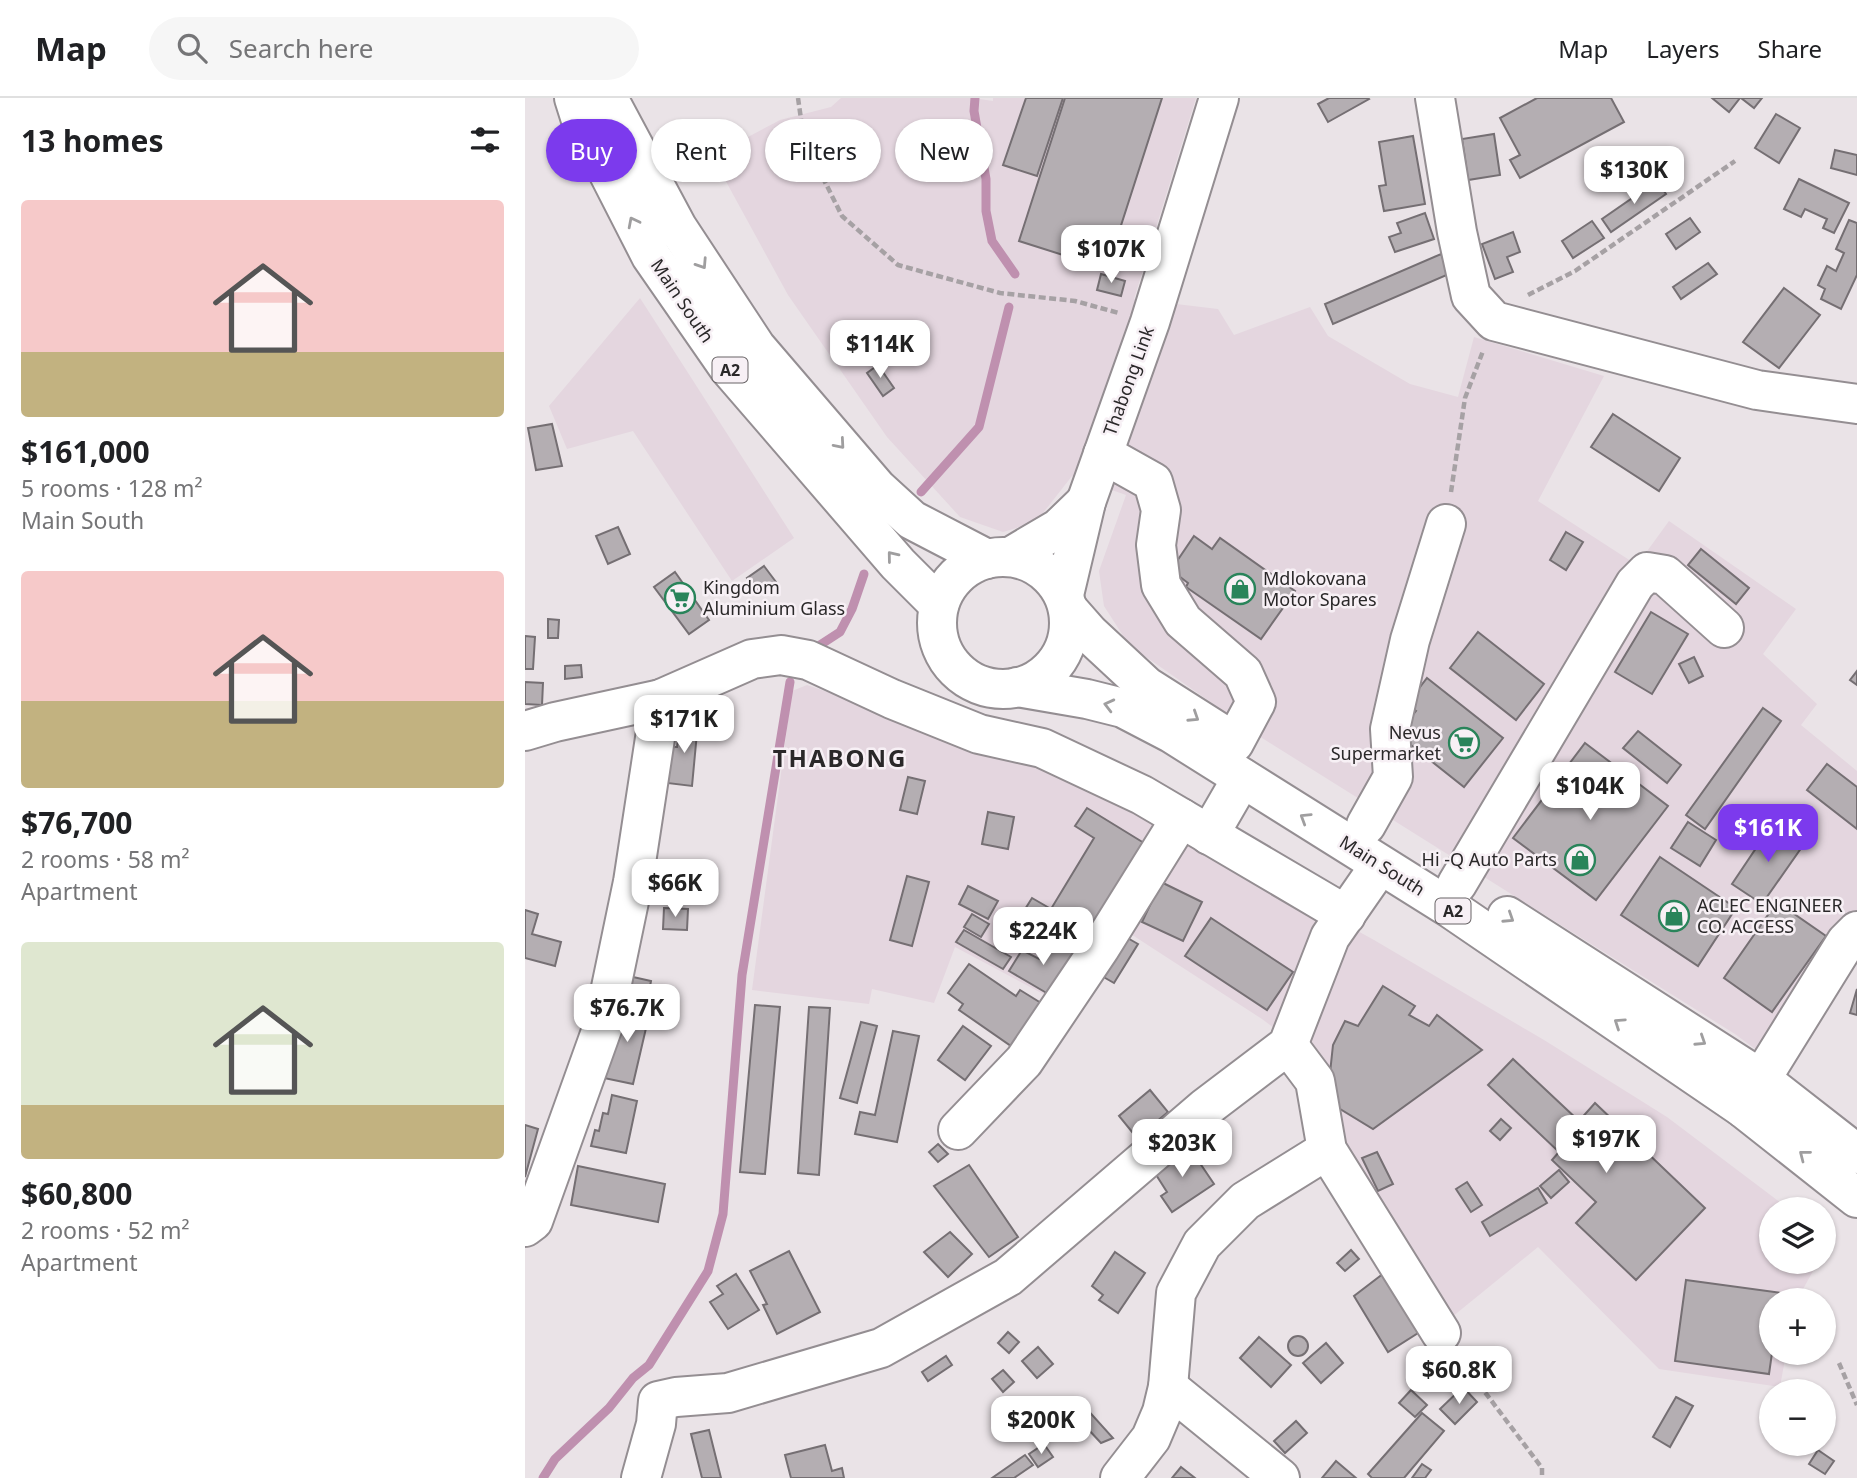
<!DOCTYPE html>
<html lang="en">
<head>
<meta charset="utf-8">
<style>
	body { margin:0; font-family:"Noto Sans",sans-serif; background:#f6f6f6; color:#202124; height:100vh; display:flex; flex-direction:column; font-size:26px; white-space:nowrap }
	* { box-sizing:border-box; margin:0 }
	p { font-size:23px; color:#757577 }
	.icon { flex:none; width:38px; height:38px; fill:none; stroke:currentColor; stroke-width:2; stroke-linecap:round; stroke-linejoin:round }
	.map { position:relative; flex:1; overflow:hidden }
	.drawer { display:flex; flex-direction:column; background:#fff; width:525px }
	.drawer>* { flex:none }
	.top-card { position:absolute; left:21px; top:21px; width:665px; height:63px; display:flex; gap:14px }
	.buttons { position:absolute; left:1234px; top:1099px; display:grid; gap:14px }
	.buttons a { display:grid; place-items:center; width:77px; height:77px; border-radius:50%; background:#fff; box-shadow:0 2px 5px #0004; font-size:35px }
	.price { position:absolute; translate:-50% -60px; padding:0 16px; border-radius:14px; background:#fff; color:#222; font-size:23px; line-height:46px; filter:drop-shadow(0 2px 4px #0008) }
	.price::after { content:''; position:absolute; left:50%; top:42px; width:21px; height:16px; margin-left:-10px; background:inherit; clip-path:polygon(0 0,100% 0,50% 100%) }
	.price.active { background:#7c3aed; color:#fff }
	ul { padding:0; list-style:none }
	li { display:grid; align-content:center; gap:14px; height:371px; padding:0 21px }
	li span { display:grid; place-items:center; height:217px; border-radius:7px; color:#555 }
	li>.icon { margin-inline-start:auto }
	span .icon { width:126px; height:126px; fill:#fffc; stroke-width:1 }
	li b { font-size:30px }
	h2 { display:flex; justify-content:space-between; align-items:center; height:84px; padding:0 21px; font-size:30px }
	.pill { padding:0 24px; border-radius:32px; background:#fff; box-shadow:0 2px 5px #0004; font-size:24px; line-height:63px }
	.pill.active { background:#7c3aed; color:#fff }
	header { display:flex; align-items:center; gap:42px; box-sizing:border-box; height:98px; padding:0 35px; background:#fff; border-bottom:2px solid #e0e0e0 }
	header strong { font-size:33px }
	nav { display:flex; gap:38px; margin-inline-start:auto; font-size:24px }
	.search { width:490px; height:63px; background:#f6f6f6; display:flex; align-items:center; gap:18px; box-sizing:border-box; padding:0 24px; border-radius:38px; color:#757577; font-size:26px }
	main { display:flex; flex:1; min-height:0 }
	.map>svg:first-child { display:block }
</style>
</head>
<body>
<header>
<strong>Map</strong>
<div class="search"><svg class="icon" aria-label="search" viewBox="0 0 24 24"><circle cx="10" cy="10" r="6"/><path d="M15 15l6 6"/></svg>Search here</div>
<nav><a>Map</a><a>Layers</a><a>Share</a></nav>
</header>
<main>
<section class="drawer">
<h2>13 homes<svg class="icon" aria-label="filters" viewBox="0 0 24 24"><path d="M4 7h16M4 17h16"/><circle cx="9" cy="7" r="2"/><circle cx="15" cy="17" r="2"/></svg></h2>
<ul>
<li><span style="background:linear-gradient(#f6c9c9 70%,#c2b280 0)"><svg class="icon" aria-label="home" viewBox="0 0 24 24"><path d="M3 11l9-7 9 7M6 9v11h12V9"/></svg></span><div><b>$161,000</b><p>5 rooms · 128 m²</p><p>Main South</p></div></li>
<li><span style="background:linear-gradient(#f6c9c9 60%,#c2b280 0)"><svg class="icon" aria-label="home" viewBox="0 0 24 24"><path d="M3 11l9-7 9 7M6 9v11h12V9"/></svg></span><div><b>$76,700</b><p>2 rooms · 58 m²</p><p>Apartment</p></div></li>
<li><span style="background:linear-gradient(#dfe7d0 75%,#c2b280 0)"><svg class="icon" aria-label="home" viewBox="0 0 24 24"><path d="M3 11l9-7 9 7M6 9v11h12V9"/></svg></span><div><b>$60,800</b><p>2 rooms · 52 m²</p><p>Apartment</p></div></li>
</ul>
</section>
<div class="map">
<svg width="1332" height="1380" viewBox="0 0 1332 1380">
	<rect width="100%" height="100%" fill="#eae3e7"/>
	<g fill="#e4d6df">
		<path d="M316,0H447L468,3V0H671L609,201L693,211L709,237L785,209L803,238L885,286L933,299L949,239L1079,278L1013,403L1112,467L1144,423L1271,511L1238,556L1292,606L1276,627L1332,673V818L1237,956L1210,936L737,640L604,547L579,508L574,473L601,397L547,378L511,424L478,434L435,419L362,339L263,197L187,58L255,22L306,9Z"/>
		<path d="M115,200L269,440L207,483L108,333L42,351L24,308Z"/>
		<path d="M282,587L443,641L533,668L849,842L1019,942L1142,1019L1264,1111H1246V1164H1293L1272,1202H1246V1255H1261L1255,1289L1134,1271L1013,1149L927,1219L816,1042L791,962L737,921L598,831L550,913L430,849L409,905L347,891L344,906L227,892L267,593Z"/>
	</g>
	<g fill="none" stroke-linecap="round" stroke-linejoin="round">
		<g stroke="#bf90af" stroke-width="9">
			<path d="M450,0L449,13L461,81V113L467,143L490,176"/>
			<path d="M396,394L454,329L484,209"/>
			<path d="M295,547L315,534L327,511L339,476"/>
			<path d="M18,1380L30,1361L84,1310L108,1280L124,1267L183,1173L198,1116L217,877L265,584"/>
		</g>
	</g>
	<g fill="#b4aeb2" stroke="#756f73" stroke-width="2">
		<path d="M501,0H538L512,78L478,67Z"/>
		<path d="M540,0H637L582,171L494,143Z"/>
		<path d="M804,0H843L844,1L803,24L793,6Z"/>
		<path d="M1012,0H1086L1099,24L995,80L985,62L995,57L975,20Z"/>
		<path d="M1187,0H1215L1204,14Z"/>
		<path d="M1216,0H1237L1229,10Z"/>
		<path d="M1251,16L1275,30L1254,65L1230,50Z"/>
		<path d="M324,36L343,56L326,72L307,52Z"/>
		<path d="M969,36L975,77L943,82L937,41Z"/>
		<path d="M888,38L900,106L859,113L854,88L861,87L854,44Z"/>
		<path d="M1310,52L1332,57V77L1306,70Z"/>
		<path d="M1274,81L1324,105L1309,135L1298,130L1302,121L1280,111L1276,119L1259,111Z"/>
		<path d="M1132,83L1141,96L1086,134L1077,121Z"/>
		<path d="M900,115L909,141L870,154L864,139L876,135L872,125Z"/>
		<path d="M1165,120L1175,134L1151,151L1141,136Z"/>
		<path d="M1324,122L1332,125V177L1316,211L1296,201L1300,191L1293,187L1302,168L1311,173L1319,155L1311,151Z"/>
		<path d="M1067,123L1079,140L1048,160L1037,143Z"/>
		<path d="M988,134L995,154L982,159L988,174L970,181L957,146Z"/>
		<path d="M916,156L924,176L808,226L800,206Z"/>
		<path d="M1183,165L1192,176L1156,201L1148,189Z"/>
		<path d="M576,176L600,183L596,198L572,192Z"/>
		<path d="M1259,190L1295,217L1254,270L1218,244Z"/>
		<path d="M353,267L369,290L358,298L342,275Z"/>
		<path d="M1088,316L1155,360L1134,393L1066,349Z"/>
		<path d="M27,326L37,368L11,372L3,330Z"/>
		<path d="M93,429L105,456L83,466L71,438Z"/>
		<path d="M1041,434L1058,444L1041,472L1025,462Z"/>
		<path d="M669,438L687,451L695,440L770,493L736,541L661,489L663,485L646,472Z"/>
		<path d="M1176,451L1224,490L1211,506L1163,467Z"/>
		<path d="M239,468L251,484L235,496L222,480Z"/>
		<path d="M150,474L184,522L164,536L129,489Z"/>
		<path d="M1126,514L1163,536L1127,596L1090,574Z"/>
		<path d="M23,521L34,522L33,540H23Z"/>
		<path d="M953,534L1019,586L991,622L925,570Z"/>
		<path d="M0,538L10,539L8,571H0Z"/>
		<path d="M1169,559L1178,578L1164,585L1154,566Z"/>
		<path d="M56,567L57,579L40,581V568Z"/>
		<path d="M1332,573V587L1325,582Z"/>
		<path d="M902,580L978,640L939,689L872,636L891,613L882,606Z"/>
		<path d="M0,584L18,585L17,607L0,606Z"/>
		<path d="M1238,610L1256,623L1180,731L1161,717Z"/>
		<path d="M155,622L173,624L167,688L142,685L146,649H152Z"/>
		<path d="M1113,633L1156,667L1142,685L1098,650Z"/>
		<path d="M1060,645L1143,708L1071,802L988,740Z"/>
		<path d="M1302,666L1332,689V731L1282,692Z"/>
		<path d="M383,679L400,683L392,716L375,712Z"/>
		<path d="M562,710L619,745L555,851L497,816L507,800L526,811L569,740L550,728Z"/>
		<path d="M463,714L489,719L483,751L457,746Z"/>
		<path d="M1163,724L1191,742L1175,768L1146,750Z"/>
		<path d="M1248,725L1279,746L1237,806L1207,786Z"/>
		<path d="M1135,759L1211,810L1173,868L1096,817Z"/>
		<path d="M382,778L404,784L387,848L365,842Z"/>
		<path d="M636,784L677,804L658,843L617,824Z"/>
		<path d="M443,788L473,803L463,821L434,806Z"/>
		<path d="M1252,804L1301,838L1247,914L1199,880Z"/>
		<path d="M139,810L163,811L162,832L138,831Z"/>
		<path d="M0,812L13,816L7,836L36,844L30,868L0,860Z"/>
		<path d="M447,816L464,826L456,839L439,829Z"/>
		<path d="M686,820L768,874L742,912L660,858Z"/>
		<path d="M439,832L486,859L478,871L431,844Z"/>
		<path d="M599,838L613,846L589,885L575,877Z"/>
		<path d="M525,841L549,855L525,897L484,873L497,852L514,861Z"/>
		<path d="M444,866L491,898L495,892L516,905L486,948L434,912L438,906L423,895Z"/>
		<path d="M108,879L126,883L122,904L103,901Z"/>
		<path d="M858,888L890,908L884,917L904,928L912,917L957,952L848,1031L802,1003L808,947L820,923L833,928Z"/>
		<path d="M1332,891V917L1325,915Z"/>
		<path d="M96,907L125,913L108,986L79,980Z"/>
		<path d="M230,907L255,909L240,1076L215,1074Z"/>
		<path d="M284,909L305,910L294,1077L273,1075Z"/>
		<path d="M336,924L352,928L332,1005L315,1000Z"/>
		<path d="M438,928L466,948L440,982L413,962Z"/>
		<path d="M368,933L394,938L372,1044L330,1036L335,1014L350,1017Z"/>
		<path d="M988,961L1054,1023L1070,1005L1180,1110L1111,1182L1051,1125L1071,1104L1027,1062L1034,1054L963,987Z"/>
		<path d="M625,992L643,1014L612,1040L594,1018Z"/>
		<path d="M87,997L112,1003L101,1055L66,1048L70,1032L74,1033L78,1015L83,1016Z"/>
		<path d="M976,1021L986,1030L975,1042L965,1033Z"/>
		<path d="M0,1027L13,1031L0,1079Z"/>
		<path d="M413,1046L423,1056L413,1064L404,1054Z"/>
		<path d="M664,1049L689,1086L647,1114L636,1098L642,1094L628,1072Z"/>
		<path d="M852,1054L868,1086L853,1093L837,1060Z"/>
		<path d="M444,1067L493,1139L464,1159L409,1088Z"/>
		<path d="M53,1068L140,1086L133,1124L46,1107Z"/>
		<path d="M1034,1072L1044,1084L1026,1100L1015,1088Z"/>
		<path d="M942,1084L957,1107L946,1114L931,1091Z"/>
		<path d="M1013,1090L1022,1105L965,1138L957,1124Z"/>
		<path d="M425,1134L447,1156L423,1179L399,1154Z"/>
		<path d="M826,1152L834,1161L820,1173L812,1165Z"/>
		<path d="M264,1153L295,1214L252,1236L238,1207L242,1206L225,1173Z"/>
		<path d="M590,1154L620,1175L593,1215L574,1202L578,1197L567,1188Z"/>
		<path d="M863,1172L901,1230L863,1254L829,1198Z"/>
		<path d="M211,1176L234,1212L203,1231L185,1204L198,1196L192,1188Z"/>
		<path d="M1161,1182L1256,1195L1255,1202H1246L1247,1255L1244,1276L1150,1263Z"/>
		<path d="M483,1234L494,1244L484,1255L473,1245Z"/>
		<circle cx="773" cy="1248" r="10"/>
		<path d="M734,1239L766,1267L746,1289L715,1260Z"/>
		<path d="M801,1245L818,1265L796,1285L778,1265Z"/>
		<path d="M513,1249L528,1266L512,1280L497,1263Z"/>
		<path d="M421,1258L427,1267L403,1283L397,1274Z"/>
		<path d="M478,1272L489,1284L478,1294L467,1281Z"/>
		<path d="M938,1289L952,1304L930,1326L915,1311Z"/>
		<path d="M886,1292L902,1307L890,1319L874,1305Z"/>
		<path d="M1151,1299L1168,1308L1145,1349L1128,1339Z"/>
		<path d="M559,1308L588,1340L576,1345L549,1316Z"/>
		<path d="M897,1315L919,1333L879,1380H847L843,1376Z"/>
		<path d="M771,1323L782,1335L760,1355L749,1343Z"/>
		<path d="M184,1332L196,1380H177L166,1336Z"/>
		<path d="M519,1346L528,1359L513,1369L504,1356Z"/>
		<path d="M300,1347L307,1373L317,1370L319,1380H266L260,1357Z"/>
		<path d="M1293,1352L1309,1363L1300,1376L1284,1366Z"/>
		<path d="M500,1357L508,1367L489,1380H467Z"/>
		<path d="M811,1363L831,1380H797Z"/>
		<path d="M897,1366L906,1372L900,1380H887Z"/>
		<path d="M656,1369L670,1380H647Z"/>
	</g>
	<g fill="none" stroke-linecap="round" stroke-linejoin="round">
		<g stroke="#948e92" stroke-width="42">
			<g id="minor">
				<path d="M910,0L932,134L946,198L969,223L1232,292L1332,306"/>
				<path d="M578,356L628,384L636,412L631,447L636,487L658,523L718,575L731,604L709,645"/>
				<path d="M0,633L30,624L136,601L227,561L256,557L283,562L367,601L454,636L517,650L617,697L821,817"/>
				<path d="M841,727L868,679L865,631L885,542L921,426"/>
				<path d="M684,737L717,680"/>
				<path d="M932,786L1110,486L1122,474L1140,477L1199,530"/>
				<path d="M763,947L790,983L802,1052L916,1235"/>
				<path d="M1218,1010L1321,844L1332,833"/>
				<path d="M433,1032L499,963L575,850L656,720"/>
				<path d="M0,1129L8,1123L78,928L108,784L136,601"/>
				<path d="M643,1289L755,1380"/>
				<path d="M116,1380L131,1326L133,1303L151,1299L203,1295L356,1250L483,1179L680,1010L763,947L805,839L855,767"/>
				<path d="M595,1380L626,1340L637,1314L643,1289L651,1195L677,1146L720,1103L802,1052"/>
			</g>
		</g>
		<g stroke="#948e92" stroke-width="42">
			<g id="major">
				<path d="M485,459L534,430L561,404"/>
				<path d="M539,497L561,404L625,224L694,0"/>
				<path d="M543,511L565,536L621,588L695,635"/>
				<path d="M492,589L562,601L598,610L646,635L925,810L1218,1010L1332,1100"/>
				<path d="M982,818L1236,981L1332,1056"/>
			</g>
		</g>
		<g stroke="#948e92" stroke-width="42">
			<g id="highway">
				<path d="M49,0L55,19L126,158L203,269L373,466L414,507"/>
				<path d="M83,0L152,129L231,249L352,390L387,422L462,461"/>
				<circle cx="478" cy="525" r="66"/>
			</g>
		</g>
		<g stroke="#a6a1a4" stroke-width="4.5" stroke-dasharray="7 3.5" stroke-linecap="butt">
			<path d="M273,0L279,42L317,118L373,167L475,195L550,203L594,215"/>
			<path d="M1003,197L1050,173L1210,63"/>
			<path d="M926,394L940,300L958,253"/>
			<path d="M935,1261L1017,1370V1380"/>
			<path d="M1314,1265L1332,1307"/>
		</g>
		<use href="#minor" stroke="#fff" stroke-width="38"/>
		<use href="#major" stroke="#fff" stroke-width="38"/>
		<use href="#highway" stroke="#fff" stroke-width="38"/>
	</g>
	<defs><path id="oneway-chevron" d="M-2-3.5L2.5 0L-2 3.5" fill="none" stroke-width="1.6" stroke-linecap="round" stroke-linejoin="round" transform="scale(1.75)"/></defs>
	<g stroke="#9f9e9f">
		<use href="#oneway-chevron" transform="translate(108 124) rotate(-117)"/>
		<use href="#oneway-chevron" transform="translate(177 166) rotate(57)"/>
		<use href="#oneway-chevron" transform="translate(315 346) rotate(49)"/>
		<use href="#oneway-chevron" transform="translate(367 458) rotate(-129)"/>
		<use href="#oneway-chevron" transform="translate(584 607) rotate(-166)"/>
		<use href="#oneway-chevron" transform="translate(669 619) rotate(33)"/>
		<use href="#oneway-chevron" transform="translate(780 720) rotate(-148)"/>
		<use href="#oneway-chevron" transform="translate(984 820) rotate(33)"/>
		<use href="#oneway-chevron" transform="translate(1094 925) rotate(-146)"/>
		<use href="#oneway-chevron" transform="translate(1176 943) rotate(33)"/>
		<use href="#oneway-chevron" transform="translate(1279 1057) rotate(-142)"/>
	</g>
	<defs>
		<g id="shop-ring" transform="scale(1.575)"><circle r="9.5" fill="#f7f0f5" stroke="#29845a" stroke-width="1.5"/><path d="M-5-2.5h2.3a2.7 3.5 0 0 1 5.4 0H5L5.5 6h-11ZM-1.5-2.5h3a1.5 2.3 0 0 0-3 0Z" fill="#29845a"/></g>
		<g id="supermarket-ring" transform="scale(1.575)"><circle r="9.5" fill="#f7f0f5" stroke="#29845a" stroke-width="1.5"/><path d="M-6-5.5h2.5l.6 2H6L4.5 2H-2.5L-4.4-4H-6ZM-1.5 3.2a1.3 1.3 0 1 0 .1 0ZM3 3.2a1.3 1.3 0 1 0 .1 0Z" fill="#29845a"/></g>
	</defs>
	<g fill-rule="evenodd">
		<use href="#shop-ring" x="715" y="491"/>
		<use href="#supermarket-ring" x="155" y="500"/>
		<use href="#supermarket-ring" x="939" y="645"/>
		<use href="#shop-ring" x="1055" y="762"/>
		<use href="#shop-ring" x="1149" y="818"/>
	</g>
	<g text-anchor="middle" stroke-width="5" stroke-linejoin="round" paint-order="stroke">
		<g fill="#f7f0f5" stroke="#686466" stroke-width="2">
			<rect x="187.5" y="259.5" width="35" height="25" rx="5"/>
			<rect x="910.5" y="800.5" width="35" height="25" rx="5"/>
		</g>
		<g font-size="16" font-weight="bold" fill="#2a2829">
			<text x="205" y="278">A2</text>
			<text x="928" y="819">A2</text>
		</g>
		<g font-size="18" fill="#2a2829" stroke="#f7f0f5">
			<text transform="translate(157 203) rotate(56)" y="6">Main South</text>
			<text transform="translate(604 283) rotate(-70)" y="6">Thabong Link</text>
			<text transform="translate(857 768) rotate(32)" y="6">Main South</text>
		</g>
		<g font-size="18" fill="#2a2829" stroke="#f7f0f5" text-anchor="start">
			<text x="738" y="487">Mdlokovana<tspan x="738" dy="21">Motor Spares</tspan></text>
			<text x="178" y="496">Kingdom<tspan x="178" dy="21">Aluminium Glass</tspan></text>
			<text x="916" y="641" text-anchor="end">Nevus<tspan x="916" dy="21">Supermarket</tspan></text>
			<text x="1032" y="768" text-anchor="end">Hi -Q Auto Parts</text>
			<text x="1172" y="814">ACLEC ENGINEER<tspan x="1172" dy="21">CO. ACCESS</tspan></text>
		</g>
		<g font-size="24" font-weight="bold" letter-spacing="2" fill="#2a2829" stroke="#f7f0f5">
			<text x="315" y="669">THABONG</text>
		</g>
	</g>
</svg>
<div class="buttons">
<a><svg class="icon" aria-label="layers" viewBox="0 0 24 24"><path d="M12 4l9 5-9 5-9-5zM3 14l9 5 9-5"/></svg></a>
<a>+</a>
<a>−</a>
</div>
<b class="price" style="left:1109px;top:108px">$130K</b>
<b class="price" style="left:586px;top:187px">$107K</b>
<b class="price" style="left:355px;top:282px">$114K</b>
<b class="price" style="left:159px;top:657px">$171K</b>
<b class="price" style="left:1065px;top:724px">$104K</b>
<b class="price active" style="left:1243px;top:766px">$161K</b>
<b class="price" style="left:150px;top:821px">$66K</b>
<b class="price" style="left:518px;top:869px">$224K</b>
<b class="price" style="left:102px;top:946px">$76.7K</b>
<b class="price" style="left:1081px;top:1077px">$197K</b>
<b class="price" style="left:657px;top:1081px">$203K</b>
<b class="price" style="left:934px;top:1308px">$60.8K</b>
<b class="price" style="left:516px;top:1358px">$200K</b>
<div class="top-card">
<a class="pill active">Buy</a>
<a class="pill">Rent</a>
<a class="pill">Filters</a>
<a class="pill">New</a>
</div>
</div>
</main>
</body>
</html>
